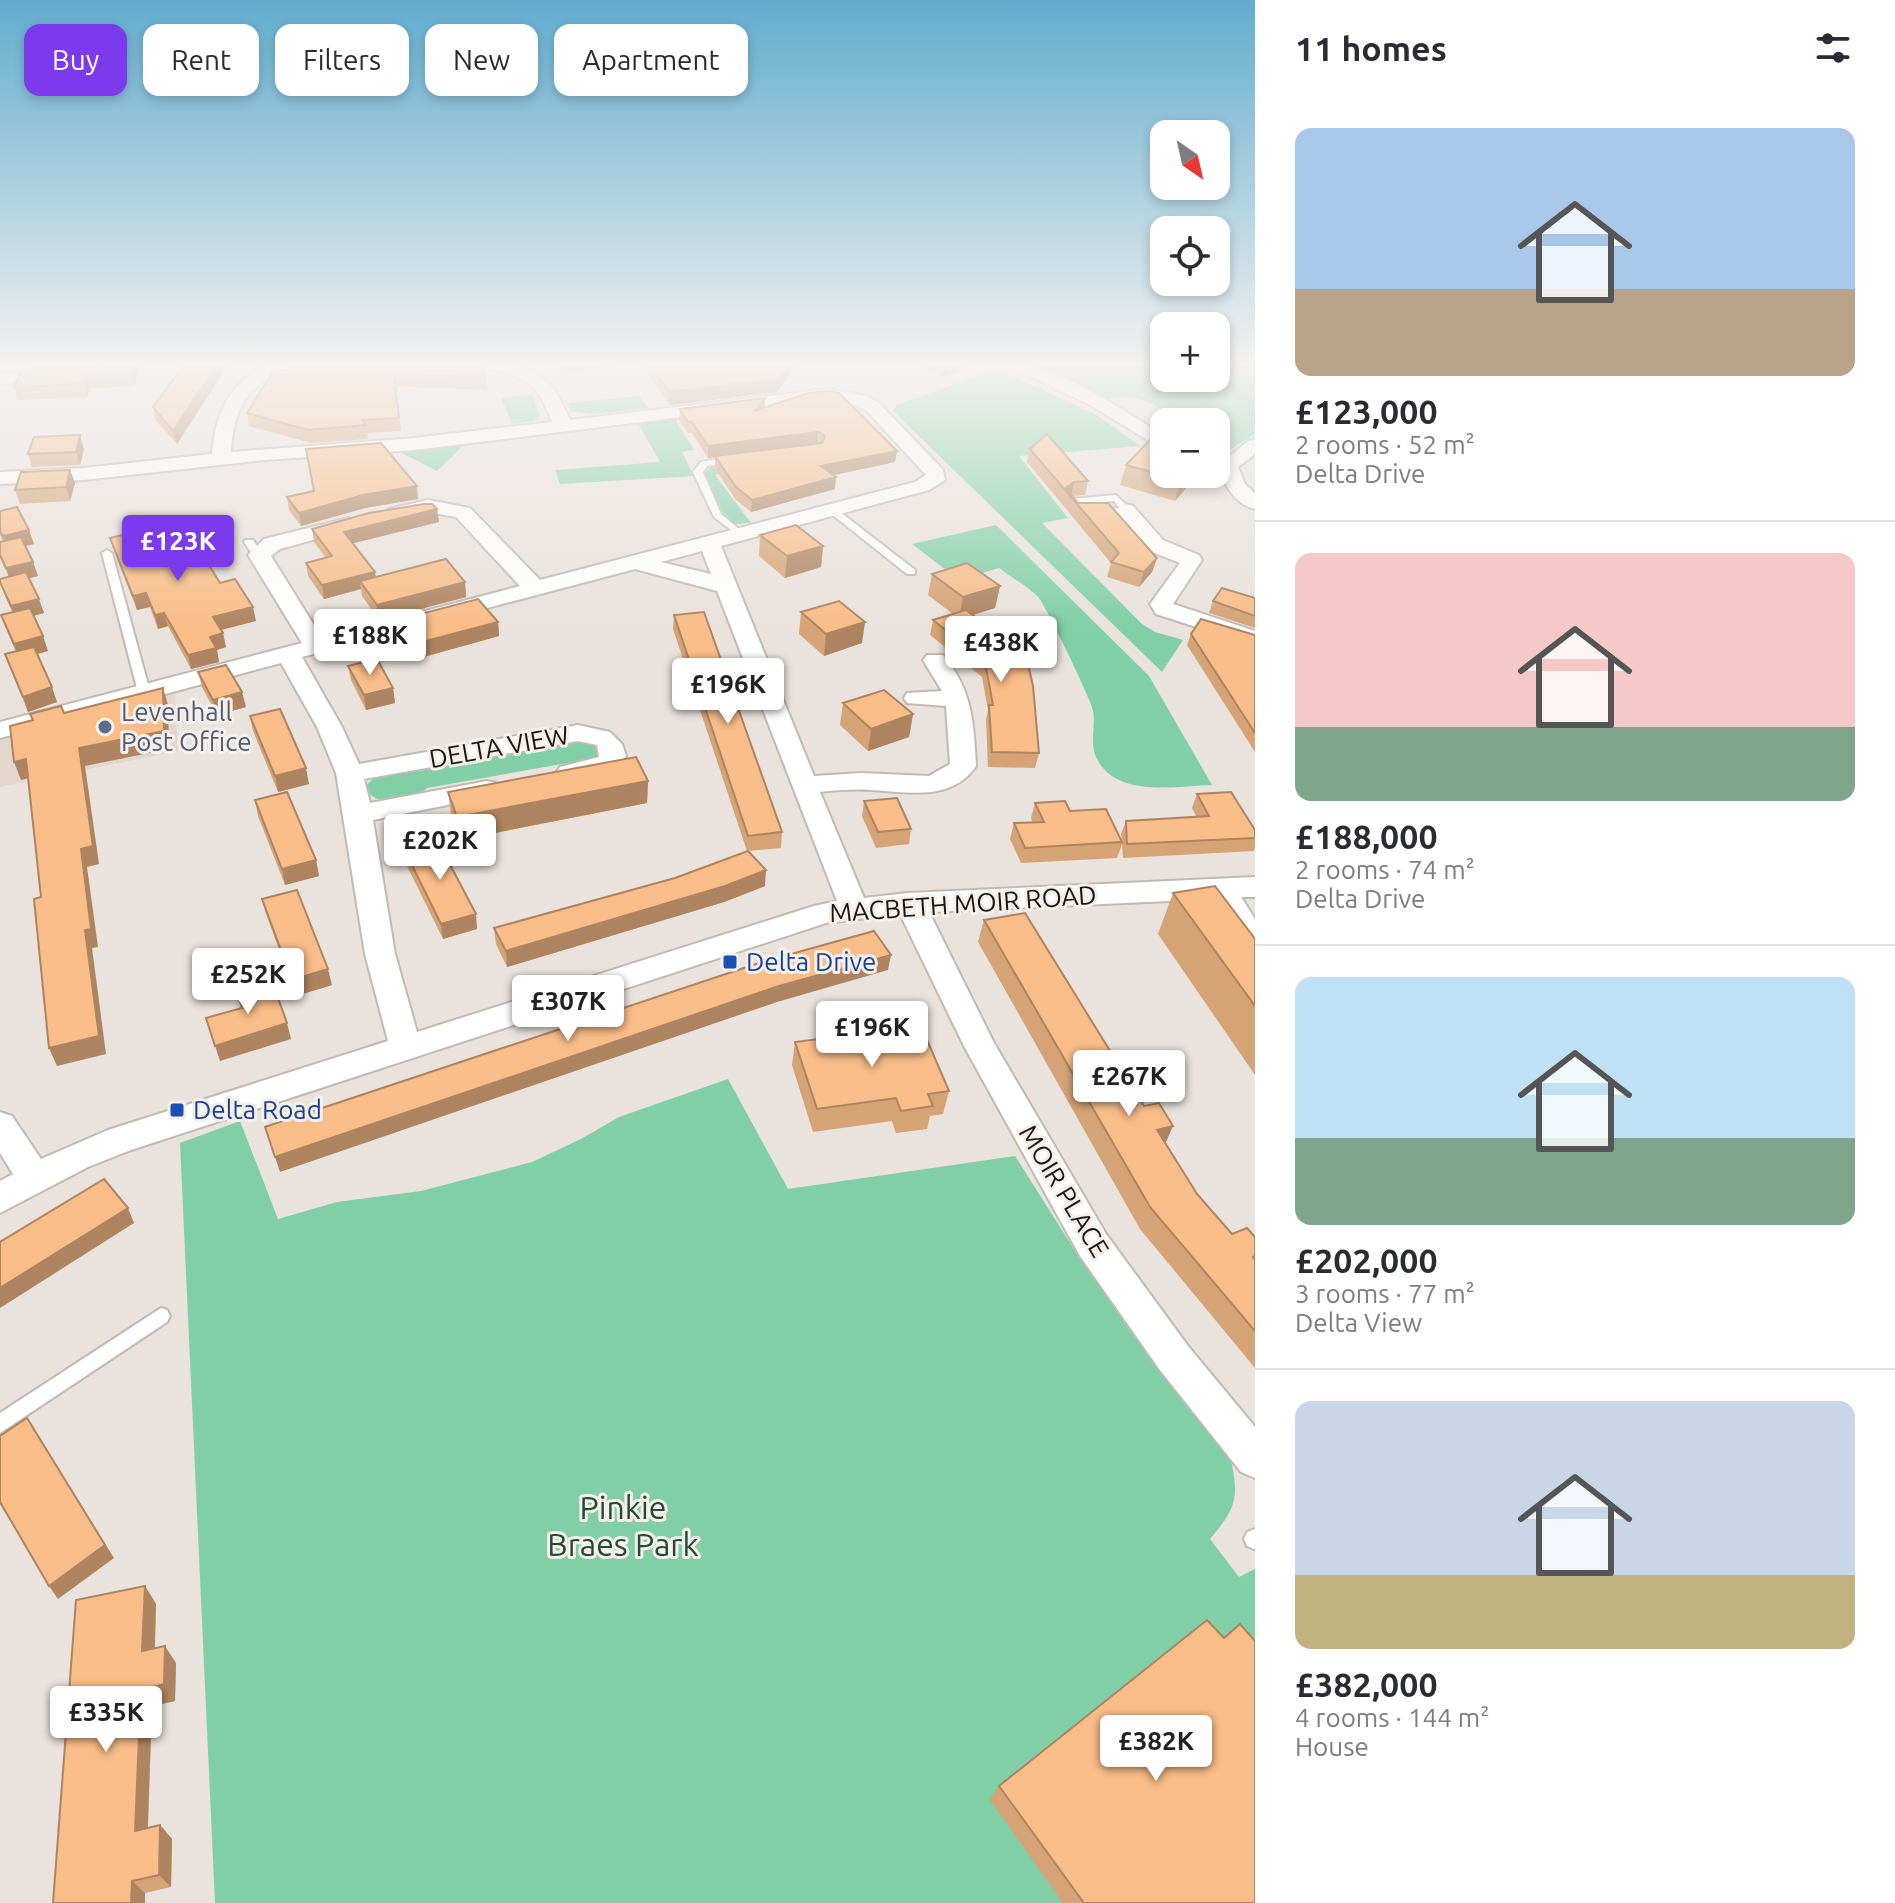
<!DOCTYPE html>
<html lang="en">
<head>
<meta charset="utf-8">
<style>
	body { margin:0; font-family:Ubuntu,sans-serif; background:#f2f2f3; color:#2b2b33; height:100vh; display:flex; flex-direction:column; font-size:30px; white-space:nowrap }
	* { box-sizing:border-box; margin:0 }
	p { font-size:26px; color:#7c7c81 }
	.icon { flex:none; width:44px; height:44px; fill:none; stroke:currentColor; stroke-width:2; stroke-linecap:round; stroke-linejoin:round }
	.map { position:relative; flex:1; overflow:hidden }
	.details { display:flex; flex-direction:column; background:#fff; width:640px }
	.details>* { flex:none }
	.guide { position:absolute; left:24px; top:24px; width:760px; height:72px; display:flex; gap:16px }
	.needle { width:52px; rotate:146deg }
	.fabs { position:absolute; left:1150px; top:120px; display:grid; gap:16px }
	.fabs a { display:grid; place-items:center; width:80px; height:80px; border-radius:16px; background:#fff; box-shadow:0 4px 12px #0003; font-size:40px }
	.price { position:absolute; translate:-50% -68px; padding:0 18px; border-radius:8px; background:#fff; color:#222; font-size:26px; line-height:52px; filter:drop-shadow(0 2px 4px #0008) }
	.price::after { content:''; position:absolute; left:50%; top:48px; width:24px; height:18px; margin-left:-12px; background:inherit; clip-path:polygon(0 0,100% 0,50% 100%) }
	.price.selected { background:#7c3aed; color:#fff }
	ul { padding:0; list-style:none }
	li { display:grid; align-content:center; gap:16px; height:424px; padding:0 40px }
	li+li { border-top:2px solid #e1e1e2 }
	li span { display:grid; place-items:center; height:248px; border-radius:16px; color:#555 }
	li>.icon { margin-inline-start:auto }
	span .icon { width:144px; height:144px; fill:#fffc; stroke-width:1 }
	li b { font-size:34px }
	h2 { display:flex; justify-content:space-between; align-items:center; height:96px; padding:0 40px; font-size:34px }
	.pill { padding:0 28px; border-radius:16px; background:#fff; box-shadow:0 4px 12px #0003; font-size:28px; line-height:72px }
	.pill.selected { background:#7c3aed; color:#fff }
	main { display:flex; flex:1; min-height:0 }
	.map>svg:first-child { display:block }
</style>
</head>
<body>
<main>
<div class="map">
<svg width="1255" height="1903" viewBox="0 0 1255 1903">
	<rect width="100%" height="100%" fill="#e9e2dd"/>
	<path fill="#e3d7cc" d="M175,691L178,751L0,787V737Z"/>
	<g fill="#81cfa7">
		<path d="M1048,362H1164V378H1216V362H1255V434L1221,455L1216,454V422H1176C1159,404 1133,392 1109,399L1038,366Z"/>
		<path d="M997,369L1097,415L1140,446L1019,456L1068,518L1042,523L1142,624L1155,632L1183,640L1162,672L893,411L897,405Z"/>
		<path d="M532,395L540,416L533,421L513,424L501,398Z"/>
		<path d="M639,396L648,408L594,414L571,411L567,403Z"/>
		<path d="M674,418L694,450L682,452L694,476L560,484L555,470L660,462L637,422Z"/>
		<path d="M465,444L437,471L400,452Z"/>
		<path d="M724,465L729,472L715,475L751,523L734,524L722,511L705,473L711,467Z"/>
		<path d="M996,525L1149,676L1212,785C1176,786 1117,798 1097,759C1089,744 1096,726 1093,710C1092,701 1045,605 1039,598C1029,587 1012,578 999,568L959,580L912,544Z"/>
		<path d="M569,738L594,743L599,753L596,758L582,765L573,762L427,788C414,801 379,808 367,791V785C377,772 404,765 420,771L556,746Z"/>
		<path d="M728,1079L788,1189L1015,1156L1074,1249L1230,1456C1239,1497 1238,1506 1210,1539L1239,1577L1255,1569V1903H215L180,1143L240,1121L278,1219L337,1202L421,1191L532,1162L581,1139L619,1117Z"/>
	</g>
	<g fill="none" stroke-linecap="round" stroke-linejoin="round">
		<g stroke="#c0bab5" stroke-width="4">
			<g id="service">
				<path d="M732,456L737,459L735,461L707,466L703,472L721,514L745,534L740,537L714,517L693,472L701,462Z"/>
				<path d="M1116,495L1129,508V512L1080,516L1077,515L1066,502L1071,499ZM1114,501L1119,508L1083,510L1078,504Z"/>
				<path d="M829,508H835L915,570V574H907L829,512Z"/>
				<path d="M245,540H253L258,547L266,552L261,555L250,551L244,542Z"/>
				<path d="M107,550L112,553L150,692L148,694H140L138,692L102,553Z"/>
				<path d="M161,1308L167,1310L170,1316L167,1322L0,1433V1413Z"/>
				<path d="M1255,1529V1549H1254L1247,1546L1244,1539L1247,1532Z"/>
			</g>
		</g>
		<g stroke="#c0bab5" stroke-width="4">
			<g id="minor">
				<path d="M278,362H309L306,366C255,378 234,397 231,452L414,438L552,422C546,409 541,393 529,384C495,358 417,367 375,367L366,362C406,359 513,354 543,378C556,388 563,406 570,420L827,389L867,396L879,403L943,470L945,480L929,490L721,546L814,776L861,773L929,776L950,764L946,706L907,703L904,698L907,693L942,691L923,660L927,655H943C972,689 974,723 976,766C952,802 907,792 871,790C854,789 837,790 820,792L864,898L908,893L1255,877V897H1241L1255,919V953L1244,950L1213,899L929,912L994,1043L1106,1234L1188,1346L1255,1427V1478L1241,1472L1160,1370L1080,1256L964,1046L900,914L826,923L131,1150L88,1167L0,1213V1181L13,1174L0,1153V1112L12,1116L41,1159L108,1130L388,1041L365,954L336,773L317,727L281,663L0,738V722L302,643L248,555L264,539L349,518L359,524L356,528L280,549L271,556L322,638L520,586L456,517L428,512L396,519L389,517L386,513L389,509L428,500L470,508L540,580L915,482L926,475L867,411L856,405L827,399L414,450L265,460L84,480L0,484V472L84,468L212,454C215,410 234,375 278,362ZM702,551L711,574L661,562ZM635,569L717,591L837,901L814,906L417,1032L395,954L373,820L487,797L496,795L500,789L496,783L487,781L370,803L364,779L578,741L597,745L599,757L560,767L556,773L560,779L569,781L617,769L626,756L622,744L610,732L578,725L359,764L342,727L302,657Z"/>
				<path d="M1000,362C1047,359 1124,410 1164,436V450L1092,406Z"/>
				<path d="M61,369L70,374L67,378L0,384V374Z"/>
				<path d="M1255,439V454L1238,467L1245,484L1255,493V509C1234,504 1225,485 1218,466L1248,441Z"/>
				<path d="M1126,504L1133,506L1163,540L1199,555L1202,560L1173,604L1255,631V646L1156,614L1150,604L1180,563L1147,550L1116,510Z"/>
			</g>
		</g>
		<use href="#service" fill="#fff" fill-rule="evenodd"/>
		<use href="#minor" fill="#fff" fill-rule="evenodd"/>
	</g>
	<g fill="#d5a376">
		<path d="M30,362H142L134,386L90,388L87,397L18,400L14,387L99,365L95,364L32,369Z"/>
		<path d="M186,362H230L177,444L156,421L153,407Z"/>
		<path d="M558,362H794L793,371L777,392L669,405L641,363L565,372Z"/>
		<path d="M912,362H963L961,371L943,377Z"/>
		<path d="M289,370L486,377L487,390L396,386L401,431L367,433L368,439L311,443L249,426L247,413Z"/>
		<path d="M765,398L764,407L897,451L895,462L833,475L835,489L751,512L735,499L715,468V457L708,458L692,433H688L679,420L680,409Z"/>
		<path d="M84,449L80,465L32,467L28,454Z"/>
		<path d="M1030,449L1088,481L1085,495L1073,496L1078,503L1157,558L1152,572L1139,587L1107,577L1111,563L1027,462Z"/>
		<path d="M1126,465L1198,474L1175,501L1120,485Z"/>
		<path d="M70,470L75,483L70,501L20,504L15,490Z"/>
		<path d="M287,497L418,499L365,508L301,526L289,510Z"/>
		<path d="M437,509L439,522L353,543L376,577L465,582L466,597L379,620L362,596L361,589L324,599L308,576L306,563L326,558L314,542L312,529Z"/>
		<path d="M0,511L34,544L26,546L38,576L29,578L44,613L33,616L48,651L37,654L57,702L28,712L5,654L16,652L1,615L12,612L0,583L9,577L0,558V542L3,541L0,535Z"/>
		<path d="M760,535L823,546L821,567L785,578L759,556Z"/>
		<path d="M110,538L220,583L256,621L221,630L226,647L217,650L219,662L191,669L168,626L158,629L150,607L137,610L114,551Z"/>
		<path d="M932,574L1000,586L995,608L973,615L1039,753L1035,768L988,767L986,720L988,710L982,677L930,635L933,620L953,614L928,595Z"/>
		<path d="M1255,598V628L1209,613L1213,601Z"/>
		<path d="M801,612L862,643L824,656L799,634Z"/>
		<path d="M674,615L782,832L781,848L748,851L765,886L724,902L507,967L496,944L494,928L675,878L747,851L673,629Z"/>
		<path d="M389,622H498L499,636L409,661L391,636Z"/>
		<path d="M1191,634L1255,635V752L1187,645Z"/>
		<path d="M348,666L393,688L395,703L366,710L351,680Z"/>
		<path d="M198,672L246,707L217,715L202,687Z"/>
		<path d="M843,703L913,714L909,737L868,751L840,725Z"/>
		<path d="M250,716L309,784L278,792L253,731Z"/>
		<path d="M648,781L647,803L459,840L451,815L448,792Z"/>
		<path d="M1197,794L1255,830V848L1254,851L1123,858L1122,844L1117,858L1021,863L1010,839L1014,823H1033L1031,818L1035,803L1070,811L1122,841L1121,834L1126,821L1196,816L1192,808Z"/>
		<path d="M255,800L316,860L319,876L285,885L258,816Z"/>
		<path d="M864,801L911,829L909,844L876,848L862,816Z"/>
		<path d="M404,849L477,929L443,939L406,864Z"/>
		<path d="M1173,893L1255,939V1075L1158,934Z"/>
		<path d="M262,899L332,985L296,996L266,914Z"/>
		<path d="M984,920L1166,1143L1197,1194L1232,1234L1255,1237V1368L1140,1229L978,942Z"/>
		<path d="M795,1042L949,1091L943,1114L930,1116L927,1129L896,1133L892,1121L813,1132L792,1065Z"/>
		<path d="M145,1586L156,1604L155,1648L176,1663L175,1701L152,1706L148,1828L160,1825L172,1839L171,1887L145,1893L53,1903Z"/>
		<path d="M1224,1638L1255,1903H1063L990,1800L999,1786Z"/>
	</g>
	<g fill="#ae8460">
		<path d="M134,362H142L134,386L131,373Z"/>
		<path d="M219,362H230L177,444L173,431Z"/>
		<path d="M564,362H641V363L565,372Z"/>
		<path d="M794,362L793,371L777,392L669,405V392Z"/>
		<path d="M954,362H963L961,371L943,377L945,364Z"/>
		<path d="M87,375L90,388L87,397L84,384Z"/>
		<path d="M765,398L764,410H756Z"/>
		<path d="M818,432L817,444L708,458V446Z"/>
		<path d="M80,435L84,449L80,465L76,452Z"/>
		<path d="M897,451L895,462L820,478L821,466Z"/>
		<path d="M70,470L75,483L70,501L66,487Z"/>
		<path d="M1187,474H1198L1175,501L1181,480Z"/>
		<path d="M836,477L835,489L751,512L752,500Z"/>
		<path d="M1074,482L1071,496L1066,488Z"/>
		<path d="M417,486L418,499L365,508L301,526L299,513L363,495Z"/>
		<path d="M437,509L439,522L346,545L344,532Z"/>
		<path d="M29,530L34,544L7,550L3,536Z"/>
		<path d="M823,546L821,567L785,578L787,556Z"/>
		<path d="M1157,558L1152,572L1139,587L1144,572Z"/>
		<path d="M33,562L38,576L11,583L6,568Z"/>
		<path d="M375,572L377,585L360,581L361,589L324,599L322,585Z"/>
		<path d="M465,582L466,597L379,620L377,605Z"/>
		<path d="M1000,586L995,608L959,619L963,597Z"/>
		<path d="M146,593L150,607L137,610L133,596Z"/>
		<path d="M39,599L44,613L16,620L11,606Z"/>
		<path d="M253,607L256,621L216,631L213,617Z"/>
		<path d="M164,613L168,626L158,629L155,615Z"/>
		<path d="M498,622L499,636L409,661L407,646Z"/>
		<path d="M865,622L862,643L824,656L826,634Z"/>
		<path d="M223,633L226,647L217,650L219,662L191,669L188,655L210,637Z"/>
		<path d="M43,636L48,651L19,659L14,644Z"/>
		<path d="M52,687L57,702L28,712L23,697Z"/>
		<path d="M163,688L168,705L169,749L85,766L99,864L87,867L98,947L92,948L106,1054L57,1066L49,1048L85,930L81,849L79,748Z"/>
		<path d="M393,688L395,703L366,710L364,695Z"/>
		<path d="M242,692L246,707L217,715L213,700Z"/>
		<path d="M913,714L909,737L868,751L871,729Z"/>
		<path d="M26,759L33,777L21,780L14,762Z"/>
		<path d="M306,768L309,784L278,792L275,776Z"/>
		<path d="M648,781L647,803L459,840L457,817Z"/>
		<path d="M316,860L319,876L285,885L282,869Z"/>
		<path d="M766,870L765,886L724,902L507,967L506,951Z"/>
		<path d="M476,914L477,929L443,939L441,924Z"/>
		<path d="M891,955L888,970L777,1002L280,1172L275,1157L779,986Z"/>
		<path d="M328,969L332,985L296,996L292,980Z"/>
		<path d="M287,1023L291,1039L220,1061L215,1046Z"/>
		<path d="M1173,1126L1163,1149L1157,1130Z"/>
		<path d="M128,1208L134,1223L0,1308V1288Z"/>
		<path d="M27,1418L114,1558L58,1599L49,1586Z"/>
		<path d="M145,1586L156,1604L154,1668L142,1651Z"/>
		<path d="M165,1646L176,1663L175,1701L152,1706L147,1845L135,1831L141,1690Z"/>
		<path d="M160,1825L172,1839L171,1887L159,1875Z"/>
		<path d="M132,1881L145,1893V1903H131Z"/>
	</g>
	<g fill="#f8bd89" stroke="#ae8460" stroke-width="2">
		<path d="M102,362H134L131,373L87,375L84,384L14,387L21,372L98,366Z"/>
		<path d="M186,362H219L173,431L153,407Z"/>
		<path d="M288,362H479L486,377L394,374L399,418L362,420L366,425L308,430L247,413L274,370H289Z"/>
		<path d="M648,362H792L778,379L669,392Z"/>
		<path d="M828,391L839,393L897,451L821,466L836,477L752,500L736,487L715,456L822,443L825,436L818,432L708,446L692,422H688L680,409L765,398L756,410L809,393Z"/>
		<path d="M1047,434L1088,481L1074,482L1066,488L1078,503H1108L1157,558L1144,572L1111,562L1119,553L1030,449Z"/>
		<path d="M80,435L76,452L28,454L34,437Z"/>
		<path d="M1150,440L1164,444V474H1187L1181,480L1126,465Z"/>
		<path d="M381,443L417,486L363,495L299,513L287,497L314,491L306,449Z"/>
		<path d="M70,470L66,487L15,490L21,472Z"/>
		<path d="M424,504H432L437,509L344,532L375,572L322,585L306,563L332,556L312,529L369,513Z"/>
		<path d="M17,507L29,530L3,536L0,531V511Z"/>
		<path d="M182,521L220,583L235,579L253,607L213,617L223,633L210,637L216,648L188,655L164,613L155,615L146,593L133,596L110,538Z"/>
		<path d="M796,525L823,546L787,556L760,535Z"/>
		<path d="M21,537L33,562L6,568L0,555V542Z"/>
		<path d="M446,559L465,582L377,605L360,581Z"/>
		<path d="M967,563L1000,586L963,597L932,574Z"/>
		<path d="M26,572L39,599L11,606L0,582V579Z"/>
		<path d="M1222,588L1255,598V616L1213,601Z"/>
		<path d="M478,599L498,622L407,646L389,622Z"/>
		<path d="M839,601L865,622L826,634L801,612Z"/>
		<path d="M30,608L43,636L14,644L1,615Z"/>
		<path d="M966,610L1026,656L1033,686L1039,753L992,752L989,705H993L985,662L933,620Z"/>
		<path d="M704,612L782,832L748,836L674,615Z"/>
		<path d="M1201,619L1255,635V733L1191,634Z"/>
		<path d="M34,647L52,687L23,697L5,654Z"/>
		<path d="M377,659L393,688L364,695L348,666Z"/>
		<path d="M226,665L242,692L213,700L198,672Z"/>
		<path d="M163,688L164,731L79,748L93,846L81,849L91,929L85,930L99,1036L49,1048L34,899L41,897L26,759L14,762L10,726L33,720L30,714L61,706L64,713Z"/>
		<path d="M884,690L913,714L871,729L843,703Z"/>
		<path d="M280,709L306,768L275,776L250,716Z"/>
		<path d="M636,757L648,781L457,817L448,792Z"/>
		<path d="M287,792L316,860L282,869L255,800Z"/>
		<path d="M1231,792L1255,830V838L1127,844L1126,821L1209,816L1197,794Z"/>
		<path d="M897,798L911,829L878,832L864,801Z"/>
		<path d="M1065,801L1070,811L1106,809L1122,842L1025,848L1014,823L1044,822L1035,803Z"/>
		<path d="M437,840L476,914L441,924L404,849Z"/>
		<path d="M748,851L766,870L725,886L506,951L494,928L675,878Z"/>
		<path d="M1215,886L1255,939V1006L1173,893Z"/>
		<path d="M297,890L328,969L292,980L262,899Z"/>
		<path d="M1025,913L1144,1106L1159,1103L1173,1126L1157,1130L1197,1194L1232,1234L1247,1228L1255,1237V1256L1253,1257L1255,1260V1331L1150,1207L984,920Z"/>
		<path d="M874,931L891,955L779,986L275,1157L265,1127L762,962Z"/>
		<path d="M273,984L287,1023L215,1046L206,1018L242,1008L238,995Z"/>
		<path d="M921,1026L949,1091L928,1094L933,1106L901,1111L896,1098L817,1109L795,1042Z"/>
		<path d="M104,1179L128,1208L0,1288V1242Z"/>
		<path d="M27,1418L105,1545L49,1586L0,1502V1436Z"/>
		<path d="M145,1586L142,1651L165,1646L164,1684L141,1690L135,1831L160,1825L159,1875L132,1881L131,1903H53L76,1600Z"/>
		<path d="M1207,1620L1224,1638L1240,1624L1255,1641V1903H1084L999,1786Z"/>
	</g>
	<linearGradient id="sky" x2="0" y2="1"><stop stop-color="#60acce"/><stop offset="0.58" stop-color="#f5f2f0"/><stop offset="1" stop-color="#f5f2f0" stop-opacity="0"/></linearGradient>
	<rect width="1255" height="628" fill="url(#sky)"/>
	<circle fill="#5c6f8a" stroke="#f6efea" stroke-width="3" cx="105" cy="727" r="8"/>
	<g fill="#1a4fb4" stroke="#f6efea" stroke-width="3">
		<rect x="722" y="954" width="16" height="16" rx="4"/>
		<rect x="169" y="1102" width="16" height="16" rx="4"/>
	</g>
	<g text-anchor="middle" stroke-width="6" stroke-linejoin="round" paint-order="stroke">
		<g font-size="26" fill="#4e5e75" stroke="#f6efea" text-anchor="start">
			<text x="121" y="721">Levenhall<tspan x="121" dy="30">Post Office</tspan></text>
		</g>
		<g font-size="26" fill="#181614" stroke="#f6efea">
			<text transform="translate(499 747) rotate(-10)" y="9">DELTA VIEW</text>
			<text transform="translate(963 904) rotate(-4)" y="9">MACBETH MOIR ROAD</text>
			<text transform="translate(1064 1191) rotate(59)" y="9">MOIR PLACE</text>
		</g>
		<g font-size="26" fill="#164399" stroke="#f6efea" text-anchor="start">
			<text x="746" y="971">Delta Drive</text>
			<text x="193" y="1119">Delta Road</text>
		</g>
		<g font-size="32" fill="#214b37" stroke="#f6efea">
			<text x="623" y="1519">Pinkie<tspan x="623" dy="37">Braes Park</tspan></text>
		</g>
	</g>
</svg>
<div class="fabs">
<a><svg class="needle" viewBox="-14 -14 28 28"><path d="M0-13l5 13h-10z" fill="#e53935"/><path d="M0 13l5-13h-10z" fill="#7c7c81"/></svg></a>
<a><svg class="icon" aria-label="locate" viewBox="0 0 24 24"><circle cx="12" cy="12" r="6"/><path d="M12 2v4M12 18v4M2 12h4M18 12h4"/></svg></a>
<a>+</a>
<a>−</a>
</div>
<b class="price selected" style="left:178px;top:583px">£123K</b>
<b class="price" style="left:370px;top:677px">£188K</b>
<b class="price" style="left:1001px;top:684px">£438K</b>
<b class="price" style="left:728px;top:726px">£196K</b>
<b class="price" style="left:440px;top:882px">£202K</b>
<b class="price" style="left:248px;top:1016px">£252K</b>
<b class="price" style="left:568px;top:1043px">£307K</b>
<b class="price" style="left:872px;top:1069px">£196K</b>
<b class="price" style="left:1129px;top:1118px">£267K</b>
<b class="price" style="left:106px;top:1754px">£335K</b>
<b class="price" style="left:1156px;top:1783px">£382K</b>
<div class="guide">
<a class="pill selected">Buy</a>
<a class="pill">Rent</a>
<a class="pill">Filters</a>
<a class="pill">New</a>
<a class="pill">Apartment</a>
</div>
</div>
<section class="details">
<h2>11 homes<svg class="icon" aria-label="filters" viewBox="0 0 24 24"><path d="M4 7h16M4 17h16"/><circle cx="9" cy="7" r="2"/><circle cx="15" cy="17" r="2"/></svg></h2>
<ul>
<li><span style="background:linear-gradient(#a9c7e8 65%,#b9a48a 0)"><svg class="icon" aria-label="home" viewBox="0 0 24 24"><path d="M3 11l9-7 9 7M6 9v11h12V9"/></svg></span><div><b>£123,000</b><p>2 rooms · 52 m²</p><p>Delta Drive</p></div></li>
<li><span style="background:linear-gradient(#f6c9c9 70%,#7fa58c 0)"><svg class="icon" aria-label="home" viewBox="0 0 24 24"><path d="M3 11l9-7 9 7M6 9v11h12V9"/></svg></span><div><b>£188,000</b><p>2 rooms · 74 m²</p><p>Delta Drive</p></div></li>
<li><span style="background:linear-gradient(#bfe0f5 65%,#7fa58c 0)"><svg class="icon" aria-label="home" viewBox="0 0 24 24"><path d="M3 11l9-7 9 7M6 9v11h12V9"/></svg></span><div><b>£202,000</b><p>3 rooms · 77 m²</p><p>Delta View</p></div></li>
<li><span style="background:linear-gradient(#c9d6e8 70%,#c2b280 0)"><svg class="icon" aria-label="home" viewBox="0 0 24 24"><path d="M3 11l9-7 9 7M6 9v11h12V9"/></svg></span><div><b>£382,000</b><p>4 rooms · 144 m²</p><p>House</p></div></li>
</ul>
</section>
</main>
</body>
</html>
